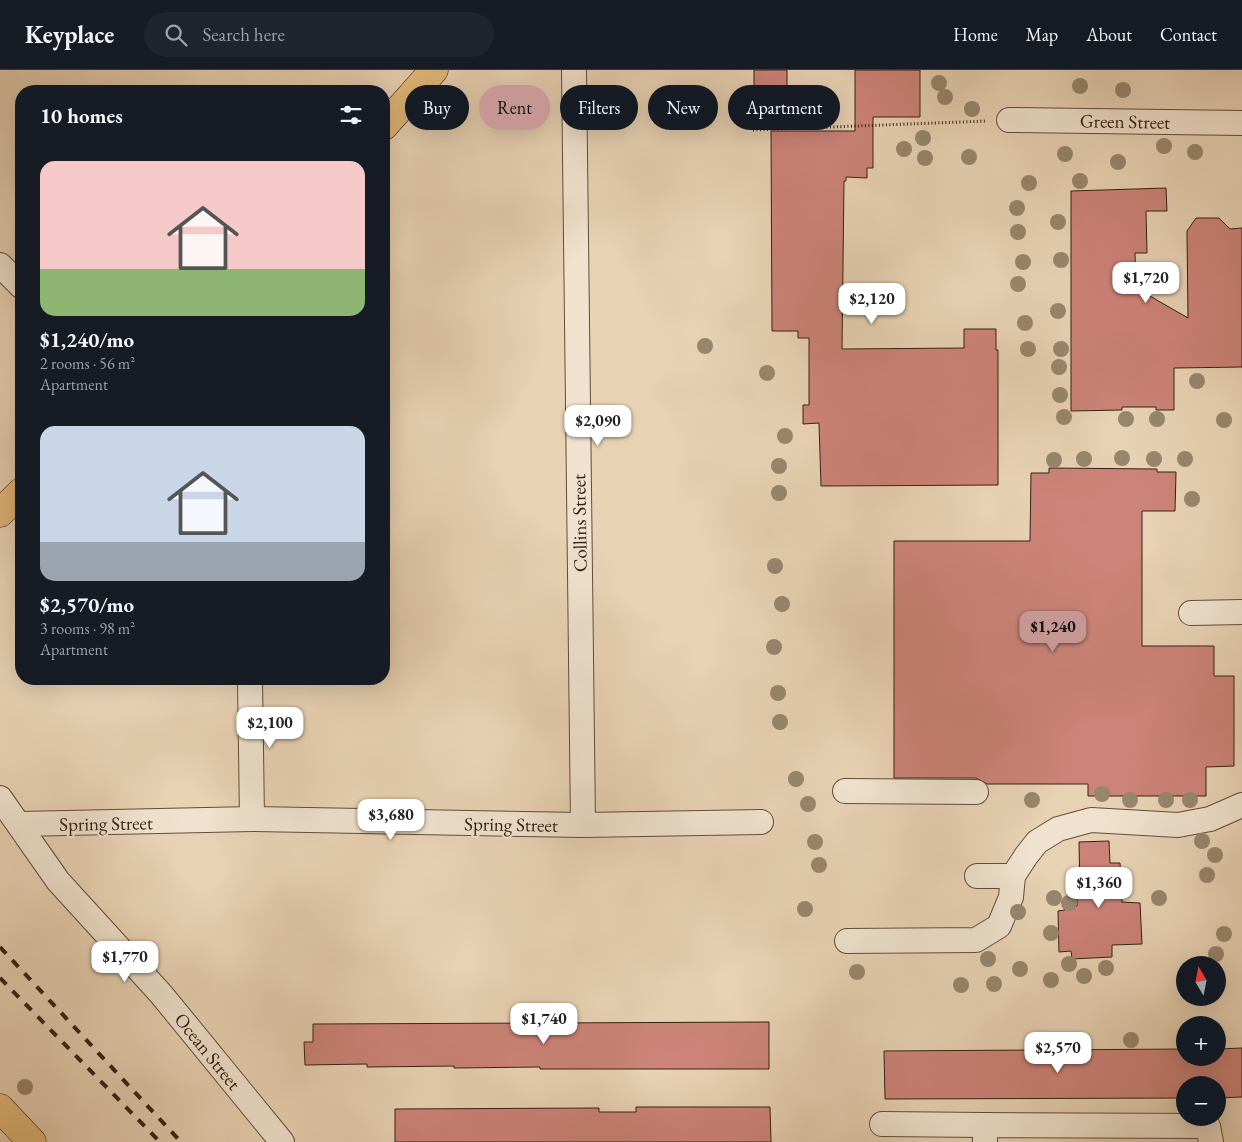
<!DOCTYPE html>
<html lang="en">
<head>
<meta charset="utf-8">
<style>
	body { margin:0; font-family:"EB Garamond",serif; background:#20242c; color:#f1f3f6; height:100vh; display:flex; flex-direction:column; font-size:19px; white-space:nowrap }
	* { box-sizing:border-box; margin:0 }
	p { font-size:16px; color:#9ea1a6 }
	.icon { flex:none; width:28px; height:28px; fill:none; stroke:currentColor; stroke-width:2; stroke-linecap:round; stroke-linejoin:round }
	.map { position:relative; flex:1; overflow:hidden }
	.details { position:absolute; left:15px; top:15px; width:375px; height:600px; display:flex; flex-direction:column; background:#171b24; border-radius:20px; box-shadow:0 5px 20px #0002 }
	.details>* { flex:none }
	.top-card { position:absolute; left:405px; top:15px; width:475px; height:45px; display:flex; gap:10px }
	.needle { width:32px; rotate:350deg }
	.tools { position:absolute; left:1176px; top:886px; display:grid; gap:10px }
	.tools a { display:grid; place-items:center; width:50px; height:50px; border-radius:50%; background:#171b24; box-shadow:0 5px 20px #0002; font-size:25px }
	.price { position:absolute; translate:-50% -42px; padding:0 11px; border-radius:10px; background:#fff; color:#222; font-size:16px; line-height:32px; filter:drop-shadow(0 1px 2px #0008) }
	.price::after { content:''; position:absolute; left:50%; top:30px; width:15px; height:11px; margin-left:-8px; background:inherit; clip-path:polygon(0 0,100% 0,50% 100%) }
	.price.selected { background:#c59692; color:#111 }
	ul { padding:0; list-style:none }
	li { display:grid; align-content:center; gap:10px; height:265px; padding:0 25px }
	li span { display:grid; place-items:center; height:155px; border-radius:15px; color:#555 }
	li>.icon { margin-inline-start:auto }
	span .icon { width:90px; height:90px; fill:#fffc; stroke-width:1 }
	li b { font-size:21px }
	h2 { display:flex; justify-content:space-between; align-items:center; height:60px; padding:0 25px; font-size:21px }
	.tag { padding:0 18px; border-radius:22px; background:#171b24; box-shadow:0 5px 20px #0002; font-size:18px; line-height:45px }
	.tag.selected { background:#c59692; color:#111 }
	header { display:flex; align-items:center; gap:30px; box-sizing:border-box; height:70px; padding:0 25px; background:#171b24; border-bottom:1px solid #363941 }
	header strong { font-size:24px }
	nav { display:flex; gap:28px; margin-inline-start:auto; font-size:18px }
	.search { width:350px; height:45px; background:#20242c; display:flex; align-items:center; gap:12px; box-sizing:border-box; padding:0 18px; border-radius:28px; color:#9ea1a6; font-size:19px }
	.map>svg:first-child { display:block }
</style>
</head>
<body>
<header>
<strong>Keyplace</strong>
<div class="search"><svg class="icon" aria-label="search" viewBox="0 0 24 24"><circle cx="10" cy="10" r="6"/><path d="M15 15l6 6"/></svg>Search here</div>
<nav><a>Home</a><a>Map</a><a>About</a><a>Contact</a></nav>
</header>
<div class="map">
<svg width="1242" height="1072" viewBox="0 0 1242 1072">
	<rect width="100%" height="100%" fill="#e8d2b4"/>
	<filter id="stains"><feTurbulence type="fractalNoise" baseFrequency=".004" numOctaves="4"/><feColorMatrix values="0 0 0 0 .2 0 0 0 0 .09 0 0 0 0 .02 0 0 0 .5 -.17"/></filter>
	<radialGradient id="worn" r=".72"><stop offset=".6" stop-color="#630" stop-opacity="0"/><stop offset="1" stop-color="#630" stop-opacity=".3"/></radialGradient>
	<g fill="#cc8379" stroke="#362015">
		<path d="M754,0H787V48L754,49Z"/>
		<path d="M855,0H920V47H873V98H867V108L846,107V111H844L842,279L964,278V259H996V280H998V415L821,416L819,353L803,354V335H809V268H798V261H772L771,61H855Z"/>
		<path d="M1166,118L1167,141H1146L1147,183H1135L1136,218L1188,248L1187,161L1196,148H1219L1230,159L1242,158V297L1174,298V340H1156V337H1122V340L1071,341V121Z"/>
		<path d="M1049,398L1157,399V402H1176L1175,441H1142V576H1214V606H1234V696L1206,697V726H1088V714H987L976,708H894V471H1030L1031,403H1049Z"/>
		<path d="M1109,771L1110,793H1120L1122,832L1140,833L1142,874L1112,875V887L1072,889L1071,881L1059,882L1058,841L1065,840L1064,836H1077V822H1080L1079,772Z"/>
		<path d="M769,952V999H540V997L454,998V996L367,997V994L305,995L304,972H313V954Z"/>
		<path d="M1242,978V1027L1218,1028V1015H1185V1028L885,1029L884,981L1185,979V988H1218V979Z"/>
		<path d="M636,1037H770L771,1072H395V1039L599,1038V1042H636Z"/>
	</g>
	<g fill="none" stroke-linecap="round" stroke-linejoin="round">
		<g stroke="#624c3d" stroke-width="26">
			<g id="minor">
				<path d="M574,0L583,755"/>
				<path d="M1009,50L1242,53"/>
				<path d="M0,195L21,216"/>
				<path d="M1191,543L1242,542"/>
				<path d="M250,609L252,749"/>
				<path d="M845,721L976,722"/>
				<path d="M0,728L58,811L161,924L282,1072"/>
				<path d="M20,754L252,749L583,755L761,752"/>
				<path d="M977,806H1013"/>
				<path d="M847,871L976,870L999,856L1011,827L1013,806L1026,786L1037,772L1058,759L1091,750L1178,755L1210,749L1242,735"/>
				<path d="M882,1054L985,1055"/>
				<path d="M985,1072V1055L1208,1056L1211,1072"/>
			</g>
		</g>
		<g stroke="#362015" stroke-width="29">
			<g id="major">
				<path d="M384,56L434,0"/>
				<path d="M0,443L21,422"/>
				<path d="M0,1038L32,1072"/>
			</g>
		</g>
		<path stroke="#362015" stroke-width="3" stroke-dasharray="1 2.5" stroke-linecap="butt" d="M753,60L987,51"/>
		<use href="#minor" stroke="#f0e2ce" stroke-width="24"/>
		<use href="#major" stroke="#e4b97a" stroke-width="28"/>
		<g stroke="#362015" stroke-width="4" stroke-dasharray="9 9" stroke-linecap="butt">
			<path d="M0,877L181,1072"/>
			<path d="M0,908L160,1072"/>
		</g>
	</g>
	<g fill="#97866e">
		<circle cx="939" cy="13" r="8"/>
		<circle cx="1080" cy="16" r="8"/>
		<circle cx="1123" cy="20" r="8"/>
		<circle cx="945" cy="27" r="8"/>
		<circle cx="972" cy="39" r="8"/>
		<circle cx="923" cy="68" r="8"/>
		<circle cx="1164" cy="76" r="8"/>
		<circle cx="904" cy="79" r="8"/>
		<circle cx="1195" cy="82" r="8"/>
		<circle cx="1065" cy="84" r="8"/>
		<circle cx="969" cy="87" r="8"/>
		<circle cx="925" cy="88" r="8"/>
		<circle cx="1118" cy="92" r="8"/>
		<circle cx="1080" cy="111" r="8"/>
		<circle cx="1029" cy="113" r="8"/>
		<circle cx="1017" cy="138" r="8"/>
		<circle cx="1058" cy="152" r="8"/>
		<circle cx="1018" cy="162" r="8"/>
		<circle cx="1061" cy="190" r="8"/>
		<circle cx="1023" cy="192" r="8"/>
		<circle cx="1018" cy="214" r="8"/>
		<circle cx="1058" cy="241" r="8"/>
		<circle cx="1025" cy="253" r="8"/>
		<circle cx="705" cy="276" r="8"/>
		<circle cx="1028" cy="279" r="8"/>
		<circle cx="1061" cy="279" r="8"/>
		<circle cx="1059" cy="297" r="8"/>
		<circle cx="767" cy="303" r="8"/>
		<circle cx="1197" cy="311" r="8"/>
		<circle cx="1060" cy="325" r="8"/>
		<circle cx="1064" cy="347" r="8"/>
		<circle cx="1126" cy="349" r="8"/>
		<circle cx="1157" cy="349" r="8"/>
		<circle cx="1224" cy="350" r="8"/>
		<circle cx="785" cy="366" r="8"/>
		<circle cx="1122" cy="388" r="8"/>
		<circle cx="1084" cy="389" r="8"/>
		<circle cx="1154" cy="389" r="8"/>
		<circle cx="1185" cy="389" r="8"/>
		<circle cx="1054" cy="390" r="8"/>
		<circle cx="779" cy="396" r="8"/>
		<circle cx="779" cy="423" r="8"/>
		<circle cx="1192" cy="429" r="8"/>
		<circle cx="775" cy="496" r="8"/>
		<circle cx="782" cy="534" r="8"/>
		<circle cx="774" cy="577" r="8"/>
		<circle cx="778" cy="623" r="8"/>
		<circle cx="780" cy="652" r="8"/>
		<circle cx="796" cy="709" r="8"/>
		<circle cx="1102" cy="724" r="8"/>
		<circle cx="1032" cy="730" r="8"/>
		<circle cx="1130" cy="730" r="8"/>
		<circle cx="1166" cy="730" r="8"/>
		<circle cx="1190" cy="730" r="8"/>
		<circle cx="808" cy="734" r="8"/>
		<circle cx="1202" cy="771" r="8"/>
		<circle cx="815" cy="772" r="8"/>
		<circle cx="1215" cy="785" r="8"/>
		<circle cx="819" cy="795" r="8"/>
		<circle cx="1207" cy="805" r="8"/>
		<circle cx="1054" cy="828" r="8"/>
		<circle cx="1159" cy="828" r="8"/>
		<circle cx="1069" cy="833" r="8"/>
		<circle cx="805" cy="839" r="8"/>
		<circle cx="1018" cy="842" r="8"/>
		<circle cx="1051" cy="863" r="8"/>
		<circle cx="1224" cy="864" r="8"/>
		<circle cx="1216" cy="884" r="8"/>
		<circle cx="988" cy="889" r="8"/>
		<circle cx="1069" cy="894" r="8"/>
		<circle cx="1106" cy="898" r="8"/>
		<circle cx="1020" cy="899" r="8"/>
		<circle cx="857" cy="902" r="8"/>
		<circle cx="1084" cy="906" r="8"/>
		<circle cx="1051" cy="910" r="8"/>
		<circle cx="994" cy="914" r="8"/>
		<circle cx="961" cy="915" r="8"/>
		<circle cx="1131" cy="970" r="8"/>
		<circle cx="25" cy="1017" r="8"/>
	</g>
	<g text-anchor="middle" stroke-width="4" stroke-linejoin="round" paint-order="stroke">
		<g font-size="19" fill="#362015" stroke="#f0e2ce">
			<text transform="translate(1125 51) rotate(1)" y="7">Green Street</text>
			<text transform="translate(579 453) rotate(-91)" y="7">Collins Street</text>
			<text transform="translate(106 753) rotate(-1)" y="7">Spring Street</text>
			<text transform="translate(511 754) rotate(1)" y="7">Spring Street</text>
			<text transform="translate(208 981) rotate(51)" y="7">Ocean Street</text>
		</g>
	</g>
	<rect width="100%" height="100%" filter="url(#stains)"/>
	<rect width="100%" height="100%" fill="url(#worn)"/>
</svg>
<div class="tools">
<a><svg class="needle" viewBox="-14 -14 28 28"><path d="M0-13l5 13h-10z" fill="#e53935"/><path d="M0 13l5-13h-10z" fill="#9ea1a6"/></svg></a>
<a>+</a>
<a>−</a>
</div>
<b class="price" style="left:1146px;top:234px">$1,720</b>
<b class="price" style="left:872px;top:255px">$2,120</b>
<b class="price" style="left:598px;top:377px">$2,090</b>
<b class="price selected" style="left:1053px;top:583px">$1,240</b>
<b class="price" style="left:270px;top:679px">$2,100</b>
<b class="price" style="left:391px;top:771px">$3,680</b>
<b class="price" style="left:1099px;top:839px">$1,360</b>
<b class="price" style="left:125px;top:913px">$1,770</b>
<b class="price" style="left:544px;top:975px">$1,740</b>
<b class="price" style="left:1058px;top:1004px">$2,570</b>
<div class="top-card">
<a class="tag">Buy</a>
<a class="tag selected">Rent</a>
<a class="tag">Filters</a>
<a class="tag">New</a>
<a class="tag">Apartment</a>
</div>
<section class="details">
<h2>10 homes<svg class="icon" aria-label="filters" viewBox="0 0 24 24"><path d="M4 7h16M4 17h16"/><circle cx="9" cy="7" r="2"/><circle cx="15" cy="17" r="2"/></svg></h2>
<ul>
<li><span style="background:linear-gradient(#f6c9c9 70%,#8fb573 0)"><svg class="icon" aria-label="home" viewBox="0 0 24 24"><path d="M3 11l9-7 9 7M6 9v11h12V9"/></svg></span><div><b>$1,240/mo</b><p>2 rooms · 56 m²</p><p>Apartment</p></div></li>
<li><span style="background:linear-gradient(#c9d6e8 75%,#9aa5b1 0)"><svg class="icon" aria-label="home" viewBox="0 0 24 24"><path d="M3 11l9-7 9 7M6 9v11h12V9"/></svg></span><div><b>$2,570/mo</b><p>3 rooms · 98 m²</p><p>Apartment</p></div></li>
</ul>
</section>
</div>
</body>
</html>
